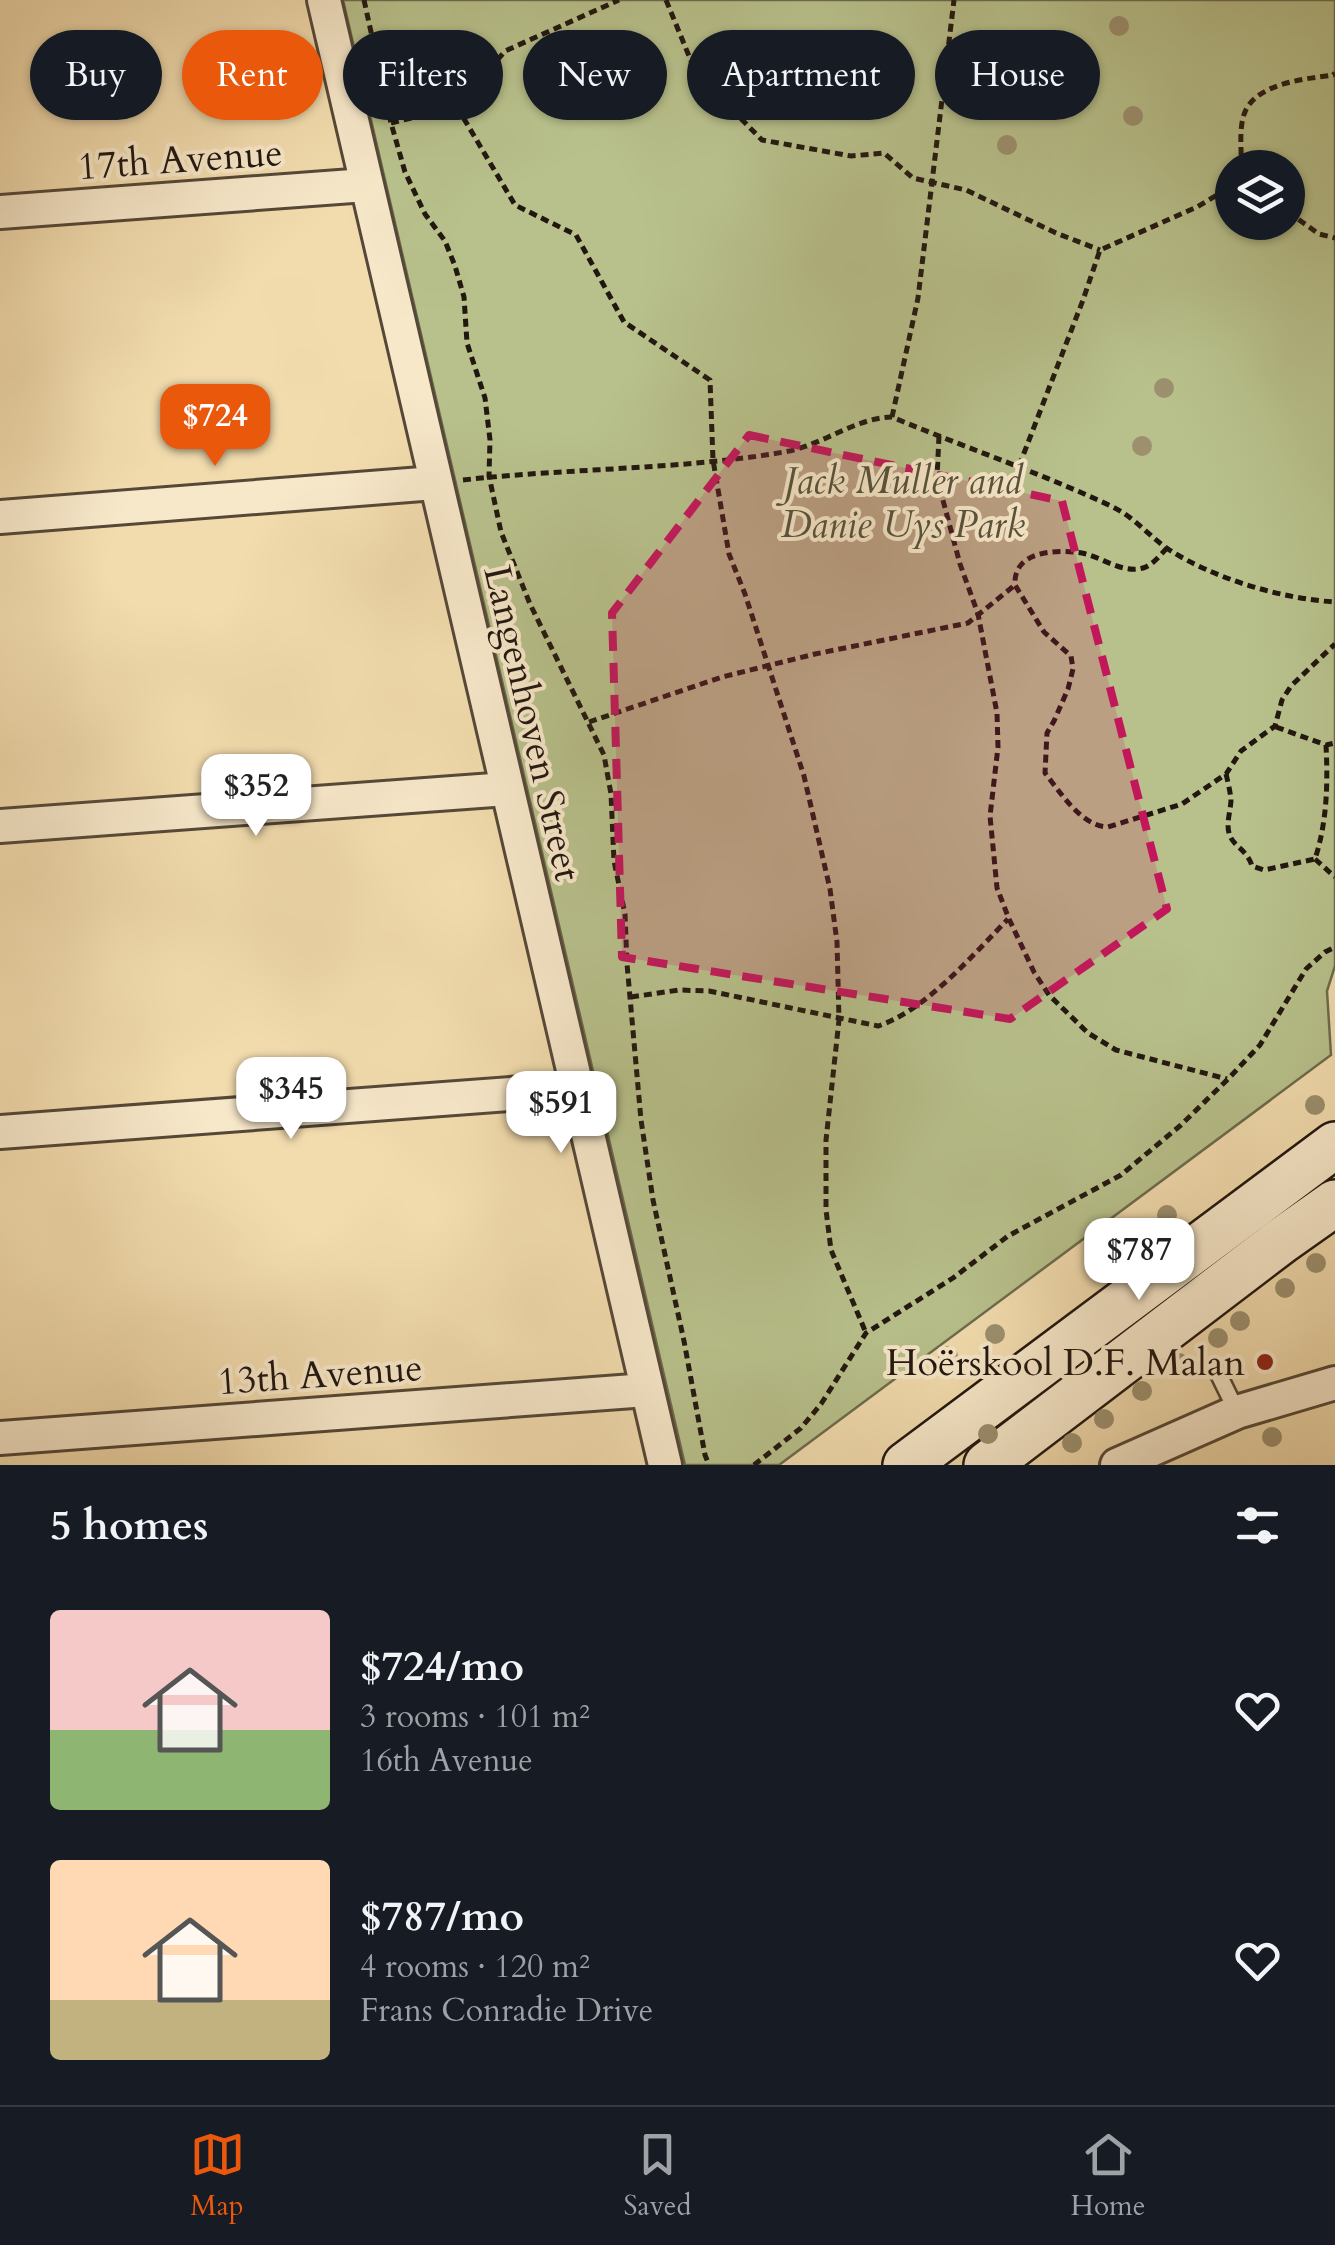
<!DOCTYPE html>
<html lang="en">
<head>
<meta charset="utf-8">
<style>
	body { margin:0; font-family:Cardo,serif; background:#242831; color:#f1f3f6; height:100vh; display:flex; flex-direction:column; font-size:38px; white-space:nowrap }
	* { box-sizing:border-box; margin:0 }
	p { font-size:32px; color:#9ea1a6 }
	.icon { flex:none; width:55px; height:55px; fill:none; stroke:currentColor; stroke-width:2; stroke-linecap:round; stroke-linejoin:round }
	.map { position:relative; height:1465px; overflow:hidden }
	.side { display:flex; flex-direction:column; background:#171b24; flex:1 }
	.side>* { flex:none }
	.hud { position:absolute; left:30px; top:30px; width:1275px; height:90px; display:flex; gap:20px }
	.controls { position:absolute; left:1215px; top:150px; display:grid; gap:20px }
	.controls a { display:grid; place-items:center; width:90px; height:90px; border-radius:50%; background:#171b24; box-shadow:0 2px 8px #0004; font-size:50px }
	.price { position:absolute; translate:-50% -85px; padding:0 22px; border-radius:20px; background:#fff; color:#222; font-size:32px; line-height:65px; filter:drop-shadow(0 2px 5px #0008) }
	.price::after { content:''; position:absolute; left:50%; top:60px; width:30px; height:22px; margin-left:-15px; background:inherit; clip-path:polygon(0 0,100% 0,50% 100%) }
	.price.selected { background:#ea580c; color:#fff }
	ul { padding:0; list-style:none }
	li { display:flex; align-items:center; gap:30px; height:250px; padding:0 50px }
	li span { display:grid; place-items:center; flex:none; width:280px; height:200px; border-radius:10px; color:#555 }
	li>.icon { margin-inline-start:auto }
	span .icon { width:120px; height:120px; fill:#fffc; stroke-width:1 }
	li b { font-size:42px }
	h2 { display:flex; justify-content:space-between; align-items:center; height:120px; padding:0 50px; font-size:42px }
	.tag { padding:0 35px; border-radius:45px; background:#171b24; box-shadow:0 2px 8px #0004; font-size:35px; line-height:90px }
	.tag.selected { background:#ea580c; color:#fff }
	.tabs { display:flex; justify-content:space-around; align-items:center; height:140px; border-top:2px solid #363941; background:#171b24; font-size:28px; color:#9ea1a6 }
	.tabs a { display:grid; justify-items:center; gap:5px }
	.tabs .selected { color:#ea580c }
	.map>svg:first-child { display:block }
</style>
</head>
<body>
<div class="map">
<svg width="1335" height="1465" viewBox="0 0 1335 1465">
	<rect width="100%" height="100%" fill="#f2dcae"/>
	<filter id="stains"><feTurbulence type="fractalNoise" baseFrequency=".002" numOctaves="4"/><feColorMatrix values="0 0 0 0 .2 0 0 0 0 .09 0 0 0 0 .02 0 0 0 .5 -.17"/></filter>
	<radialGradient id="worn" r=".72"><stop offset=".6" stop-color="#630" stop-opacity="0"/><stop offset="1" stop-color="#630" stop-opacity=".3"/></radialGradient>
	<path fill="#b8c18c" stroke="#6c6c4e" stroke-width="2.5" fill-rule="evenodd" d="M343,0H1335V966L1327,991L1331,1055L779,1465H685ZM1232,168H1288V222H1232Z"/>
	<g fill="none" stroke-linecap="round" stroke-linejoin="round">
		<g stroke="#554838" stroke-width="20">
			<path id="lane" d="M1217,1371L1237,1412"/>
		</g>
		<g stroke="#554838" stroke-width="38">
			<g id="street">
				<path d="M324,0L665,1465"/>
				<path d="M0,212L366,185"/>
				<path d="M0,517L435,483"/>
				<path d="M0,826L507,789"/>
				<path d="M0,1132L577,1089"/>
				<path d="M0,1438L647,1390"/>
				<path d="M1117,1465L1237,1412L1335,1383"/>
			</g>
		</g>
		<g stroke="#211710" stroke-width="50">
			<g id="secondary">
				<path d="M906,1465L1335,1145"/>
				<path d="M987,1465L1281,1241L1335,1203"/>
			</g>
		</g>
		<g stroke="#211710" stroke-width="5" stroke-dasharray="8 5" stroke-linecap="butt">
			<path d="M364,0L391,123L405,172L425,214L445,241L455,266L464,297L467,343L485,398L490,440L489,476L501,532L530,604L604,755L611,794L614,861L625,914L627,964L641,1120L653,1200L684,1341L705,1455L709,1465"/>
			<path d="M666,0L696,73L762,140L851,156L884,153L913,178L966,190L1056,233L1100,250"/>
			<path d="M457,107L515,205L576,235L624,322L710,380L713,460L729,554L745,594L804,776L830,889L837,942L839,1020L826,1140V1210L831,1250L866,1333"/>
			<path d="M391,123L457,107L505,51L619,0"/>
			<path d="M1241,168C1242,151 1239,134 1243,118C1251,83 1305,79 1333,75L1335,73"/>
			<path d="M1288,212L1319,234L1335,238"/>
			<path d="M892,417L918,298L954,0"/>
			<path d="M939,436L937,478L960,564L978,614L997,713L998,747L990,816L997,888L1009,919L1034,972L1049,995L1088,1033L1116,1050L1227,1079"/>
			<path d="M1019,466L1083,300L1100,250L1197,207L1232,186"/>
			<path d="M463,480C569,468 680,470 784,452C822,446 854,418 892,417C966,448 1041,473 1113,507C1134,517 1149,536 1168,549C1212,578 1282,599 1335,602"/>
			<path d="M1167,548C1160,555 1153,565 1143,568C1122,574 1102,557 1082,553C1055,549 1013,551 1015,585L1044,632L1071,656L1073,669L1068,689L1054,721L1047,733L1045,773C1061,793 1081,826 1108,827L1182,804L1226,774L1241,751L1275,726L1282,700L1291,686L1335,644"/>
			<path d="M589,722L722,677L815,654L968,623L1015,585"/>
			<path d="M1276,727L1326,745L1335,743"/>
			<path d="M1226,774C1228,782 1230,791 1231,799C1231,810 1226,822 1229,833C1232,846 1247,849 1252,866L1264,870L1315,859C1327,822 1328,784 1326,745"/>
			<path d="M1315,859L1335,877"/>
			<path d="M631,997L679,990L709,991L878,1026C925,1011 974,954 1008,919"/>
			<path d="M754,1465L801,1428L821,1404L866,1333L953,1278L1008,1236L1121,1175L1181,1125L1228,1079L1260,1045L1306,969L1325,952L1335,947"/>
		</g>
		<use href="#lane" stroke="#f7e8ca" stroke-width="15"/>
		<use href="#street" stroke="#f7e8ca" stroke-width="32"/>
		<use href="#secondary" stroke="#f7e8ca" stroke-width="45"/>
	</g>
	<g fill="#9c906f">
		<circle cx="1119" cy="26" r="10"/>
		<circle cx="1133" cy="116" r="10"/>
		<circle cx="1007" cy="145" r="10"/>
		<circle cx="1164" cy="388" r="10"/>
		<circle cx="1142" cy="446" r="10"/>
		<circle cx="1315" cy="1105" r="10"/>
		<circle cx="1167" cy="1215" r="10"/>
		<circle cx="1131" cy="1240" r="10"/>
		<circle cx="1316" cy="1263" r="10"/>
		<circle cx="1285" cy="1288" r="10"/>
		<circle cx="1240" cy="1321" r="10"/>
		<circle cx="995" cy="1334" r="10"/>
		<circle cx="1218" cy="1338" r="10"/>
		<circle cx="948" cy="1356" r="10"/>
		<circle cx="1179" cy="1363" r="10"/>
		<circle cx="1142" cy="1391" r="10"/>
		<circle cx="1104" cy="1419" r="10"/>
		<circle cx="988" cy="1434" r="10"/>
		<circle cx="1272" cy="1437" r="10"/>
		<circle cx="1072" cy="1443" r="10"/>
	</g>
	<path fill="#c2185b" fill-opacity="0.2" stroke="#c2185b" stroke-width="8" stroke-dasharray="20 12" stroke-linejoin="round" d="M749,435L1062,501L1167,909L1010,1019L622,957L612,613Z"/>
	<circle fill="#8f2418" stroke="#f7e8ca" stroke-width="4" cx="1265" cy="1362" r="10"/>
	<g text-anchor="middle" stroke-width="8" stroke-linejoin="round" paint-order="stroke">
		<g font-size="38" fill="#211710" stroke="#f7e8ca">
			<text transform="translate(180 159) rotate(-4)" y="13">17th Avenue</text>
			<text transform="translate(533 723) rotate(77)" y="13">Langenhoven Street</text>
			<text transform="translate(320 1374) rotate(-4)" y="13">13th Avenue</text>
		</g>
		<g font-size="38" font-style="italic" fill="#56523b" stroke="#f7e8ca">
			<text x="903" y="493">Jack Muller and<tspan x="903" dy="44">Danie Uys Park</tspan></text>
		</g>
		<g font-size="38" fill="#211710" stroke="#f7e8ca" text-anchor="end">
			<text x="1245" y="1375">Hoërskool D.F. Malan</text>
		</g>
	</g>
	<rect width="100%" height="100%" filter="url(#stains)"/>
	<rect width="100%" height="100%" fill="url(#worn)"/>
</svg>
<div class="controls">
<a><svg class="icon" aria-label="layers" viewBox="0 0 24 24"><path d="M12 4l9 5-9 5-9-5zM3 14l9 5 9-5"/></svg></a>
</div>
<b class="price selected" style="left:215px;top:469px">$724</b>
<b class="price" style="left:256px;top:839px">$352</b>
<b class="price" style="left:291px;top:1142px">$345</b>
<b class="price" style="left:561px;top:1156px">$591</b>
<b class="price" style="left:1139px;top:1303px">$787</b>
<div class="hud">
<a class="tag">Buy</a>
<a class="tag selected">Rent</a>
<a class="tag">Filters</a>
<a class="tag">New</a>
<a class="tag">Apartment</a>
<a class="tag">House</a>
</div>
</div>
<section class="side">
<h2>5 homes<svg class="icon" aria-label="filters" viewBox="0 0 24 24"><path d="M4 7h16M4 17h16"/><circle cx="9" cy="7" r="2"/><circle cx="15" cy="17" r="2"/></svg></h2>
<ul>
<li><span style="background:linear-gradient(#f6c9c9 60%,#8fb573 0)"><svg class="icon" aria-label="home" viewBox="0 0 24 24"><path d="M3 11l9-7 9 7M6 9v11h12V9"/></svg></span><div><b>$724/mo</b><p>3 rooms · 101 m²</p><p>16th Avenue</p></div><svg class="icon" aria-label="heart" viewBox="0 0 24 24"><path d="M12 20l-8-8c-3-5 5-10 8-4 3-6 11-1 8 4z"/></svg></li>
<li><span style="background:linear-gradient(#ffd9b3 70%,#c2b280 0)"><svg class="icon" aria-label="home" viewBox="0 0 24 24"><path d="M3 11l9-7 9 7M6 9v11h12V9"/></svg></span><div><b>$787/mo</b><p>4 rooms · 120 m²</p><p>Frans Conradie Drive</p></div><svg class="icon" aria-label="heart" viewBox="0 0 24 24"><path d="M12 20l-8-8c-3-5 5-10 8-4 3-6 11-1 8 4z"/></svg></li>
</ul>
</section>
<nav class="tabs">
<a class="selected"><svg class="icon" aria-label="map" viewBox="0 0 24 24"><path d="M3 6l6-2 6 2 6-2v14l-6 2-6-2-6 2zM9 4v14M15 6v14"/></svg>Map</a>
<a><svg class="icon" aria-label="saved" viewBox="0 0 24 24"><path d="M7 4h10v16l-5-4-5 4z"/></svg>Saved</a>
<a><svg class="icon" aria-label="home" viewBox="0 0 24 24"><path d="M3 11l9-7 9 7M6 9v11h12V9"/></svg>Home</a>
</nav>
</body>
</html>
